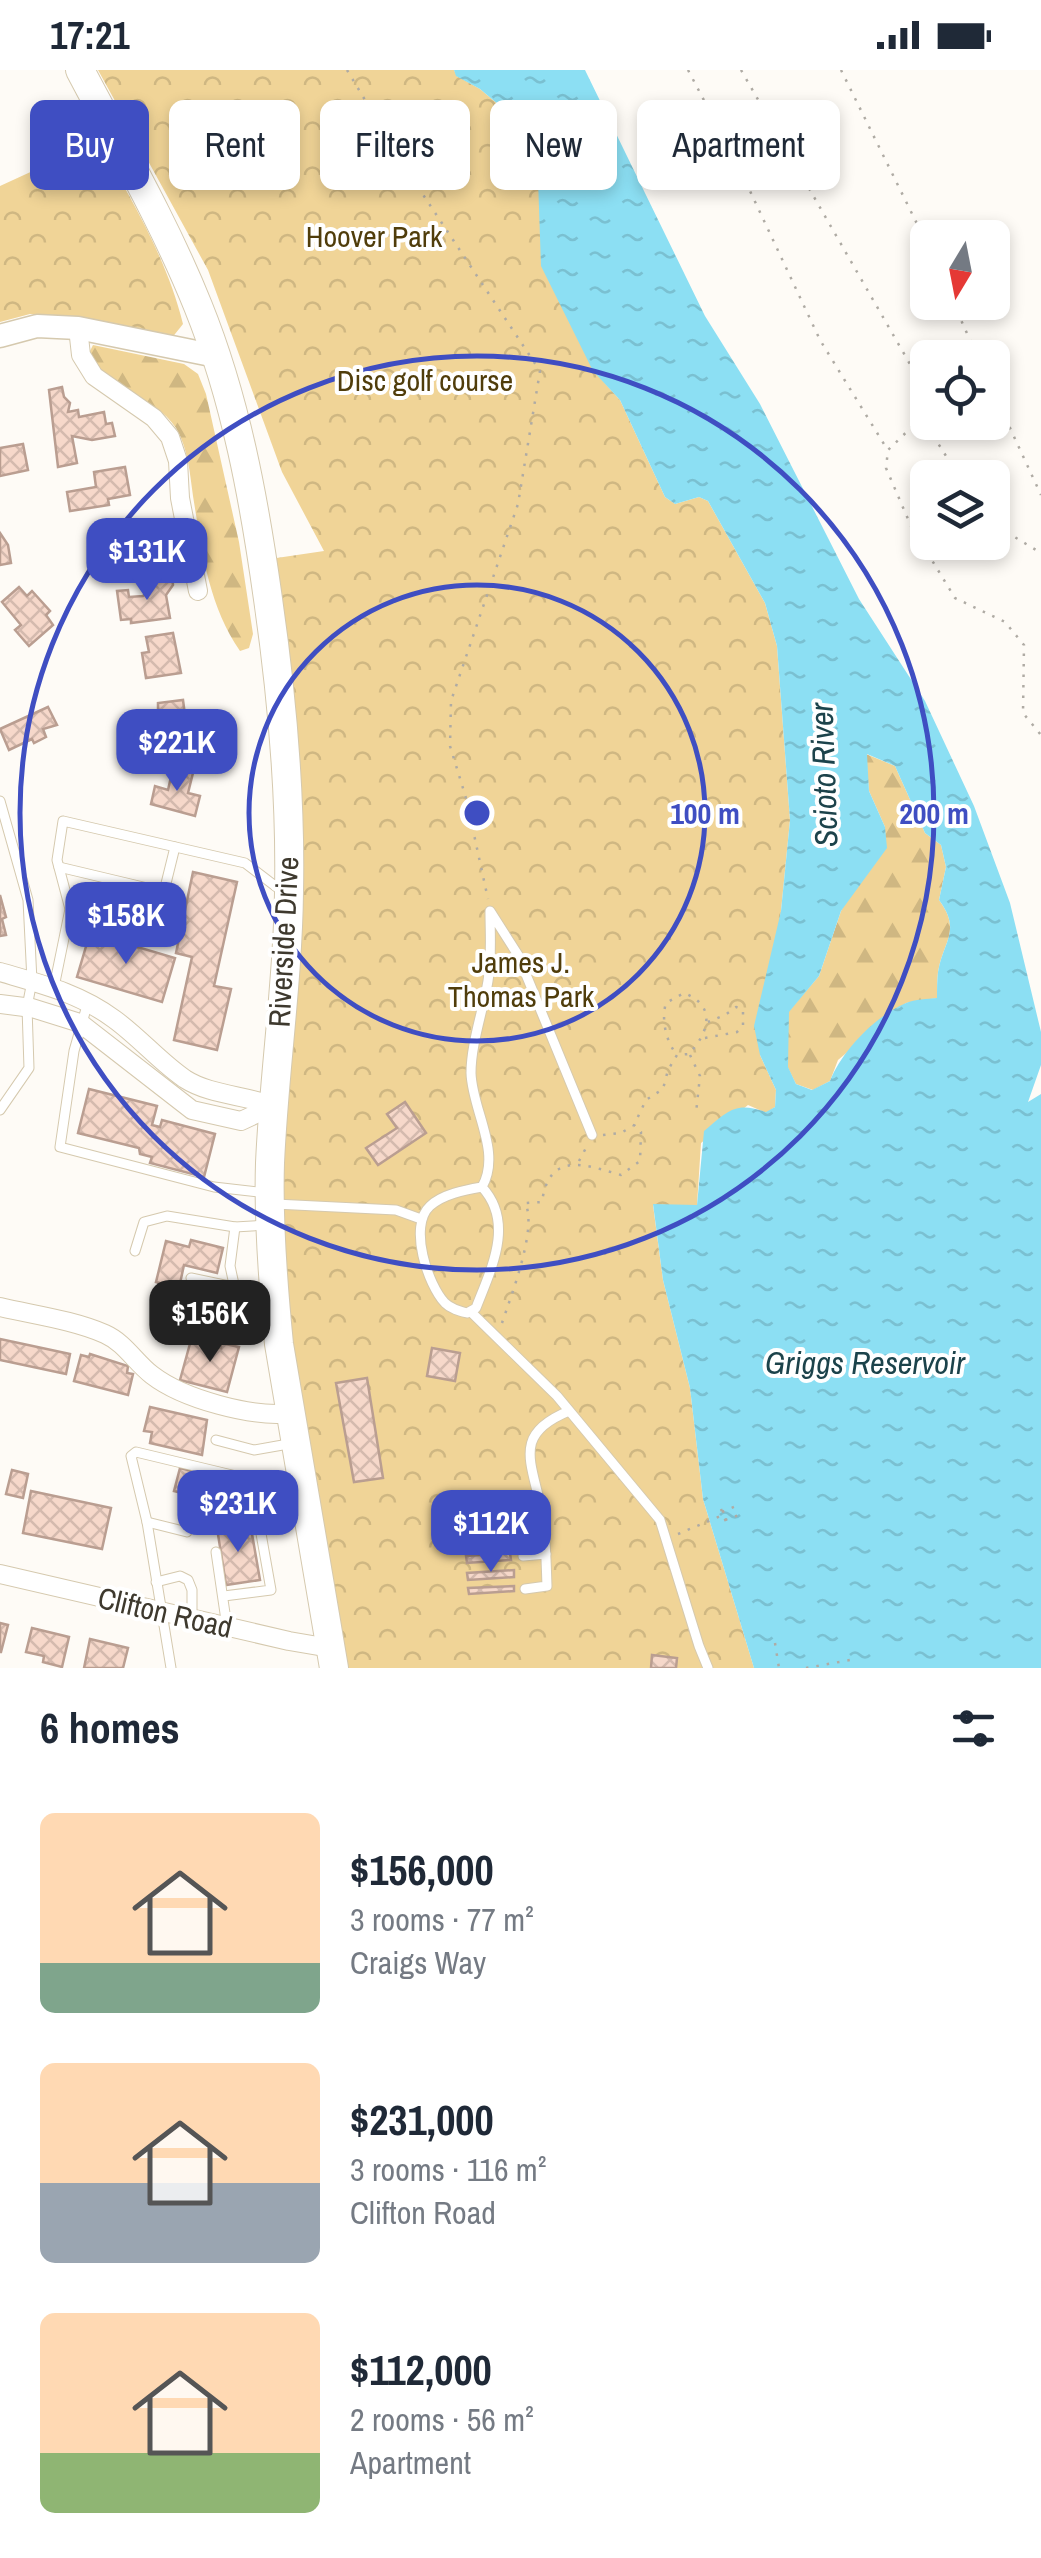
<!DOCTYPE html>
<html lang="en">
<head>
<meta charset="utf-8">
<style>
	body { margin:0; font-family:"Archivo Narrow",sans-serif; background:#f2f2f3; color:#1f2937; height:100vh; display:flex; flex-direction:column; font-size:38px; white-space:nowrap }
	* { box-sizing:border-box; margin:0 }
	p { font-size:32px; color:#747a83 }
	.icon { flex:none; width:55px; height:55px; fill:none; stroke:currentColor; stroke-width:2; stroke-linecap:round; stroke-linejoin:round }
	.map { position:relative; height:1598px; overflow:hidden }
	.details { display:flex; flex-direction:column; background:#fff; flex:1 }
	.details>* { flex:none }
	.top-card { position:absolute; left:30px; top:30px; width:982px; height:90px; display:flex; gap:20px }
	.needle { width:65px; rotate:190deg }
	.fabs { position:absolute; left:910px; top:150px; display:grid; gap:20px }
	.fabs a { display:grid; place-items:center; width:100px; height:100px; border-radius:15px; background:#fff; box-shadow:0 5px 15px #0003; font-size:50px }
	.price { position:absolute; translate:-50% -85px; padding:0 22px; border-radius:20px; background:#3f4ec2; color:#fff; font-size:32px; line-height:65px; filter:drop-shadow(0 2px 5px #0008) }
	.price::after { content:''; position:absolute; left:50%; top:60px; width:30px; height:22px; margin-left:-15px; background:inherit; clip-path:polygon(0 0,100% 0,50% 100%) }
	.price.on { background:#222; color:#fff }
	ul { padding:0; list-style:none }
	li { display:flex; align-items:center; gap:30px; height:250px; padding:0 40px }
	li span { display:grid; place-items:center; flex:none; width:280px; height:200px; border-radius:15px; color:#555 }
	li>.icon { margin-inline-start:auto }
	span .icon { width:120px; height:120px; fill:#fffc; stroke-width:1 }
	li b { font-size:42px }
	h2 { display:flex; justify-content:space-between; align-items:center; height:120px; padding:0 40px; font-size:42px }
	.tag { padding:0 35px; border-radius:15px; background:#fff; box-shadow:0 5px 15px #0003; font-size:35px; line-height:90px }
	.tag.on { background:#3f4ec2; color:#fff }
	.status { display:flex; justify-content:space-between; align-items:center; height:70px; padding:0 50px; background:#fff; direction:ltr }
	.status svg { height:28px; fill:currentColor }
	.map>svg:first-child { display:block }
</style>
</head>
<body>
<div class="status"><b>17:21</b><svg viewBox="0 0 49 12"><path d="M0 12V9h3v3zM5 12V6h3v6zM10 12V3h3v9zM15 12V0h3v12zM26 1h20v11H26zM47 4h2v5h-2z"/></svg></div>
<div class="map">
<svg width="1041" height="1598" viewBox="0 0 1041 1598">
	<defs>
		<pattern id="forest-firs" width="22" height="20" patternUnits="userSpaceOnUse" patternTransform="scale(2.5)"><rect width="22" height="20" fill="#f0d497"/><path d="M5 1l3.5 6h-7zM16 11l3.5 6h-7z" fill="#cfb782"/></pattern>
		<pattern id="park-crowns" width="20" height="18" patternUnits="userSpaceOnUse" patternTransform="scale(2.5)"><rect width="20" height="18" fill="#f0d497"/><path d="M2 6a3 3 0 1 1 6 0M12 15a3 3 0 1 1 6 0" fill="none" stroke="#cfb782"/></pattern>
		<pattern id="water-ripples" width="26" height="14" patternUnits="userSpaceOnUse" patternTransform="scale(2.5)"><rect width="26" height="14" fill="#8cdff3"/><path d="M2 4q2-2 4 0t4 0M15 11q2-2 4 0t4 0" fill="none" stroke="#7ac0d1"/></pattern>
		<pattern id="building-cross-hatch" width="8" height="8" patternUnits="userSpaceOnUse" patternTransform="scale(2.5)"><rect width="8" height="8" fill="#f6d8ca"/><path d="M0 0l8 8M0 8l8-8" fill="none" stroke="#d4baae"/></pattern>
	</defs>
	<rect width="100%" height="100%" fill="#fefbf6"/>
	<g fill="url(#forest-firs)">
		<path d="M93,275L184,294L198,304L206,324L239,472L253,564L249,578L240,581C208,534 202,481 193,426C190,404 188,378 176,358C155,325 103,320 89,283Z"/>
		<path d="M866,684L895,696L925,763L941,775L946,797L939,830C962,861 943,871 938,902C937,910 937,919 937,928L906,933L838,990L830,1011L813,1020L796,1014L788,998V942L819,906L841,841L885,757L869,721Z"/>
	</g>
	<g fill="url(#park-crowns)">
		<path d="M98,0H454L457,6L480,19L499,35L517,59L538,109L542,148L593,300L620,330L665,427L675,434L699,427L708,431L765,533L777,576L790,750L781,841L760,985L776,1020L775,1037L766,1043L748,1035L701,1073L697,1135H653L663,1210L690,1318L703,1429L754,1598H334L279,1274L286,898L263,490L324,481L282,402L208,200Z"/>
		<path d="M98,71C131,128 167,189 183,254L171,269L76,249L30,244L0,252V116Z"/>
	</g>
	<path fill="url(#water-ripples)" fill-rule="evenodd" d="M454,0H585L705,246L760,334L859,529L925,631L974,736L1010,833L1041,962V995L1028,1032L1041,1024V1598H754L703,1429L690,1318L663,1210L653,1134L697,1135L704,1061C728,1041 735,1031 766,1042L775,1037L776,1020L760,985L754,956L781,841L790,750L777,576L765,533L708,431L699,427L675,434L665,427L620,330L593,301L541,196L538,109L517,59L499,35L480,19L456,6ZM867,684L895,696L925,763L941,775L946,797L939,830C962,861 943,871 938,902C937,910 937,919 937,928C927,929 915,929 906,933C875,946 842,981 830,1011L812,1020L796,1014L788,997L789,942L819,906L841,841L887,778L885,757L869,721Z"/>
	<g fill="url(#building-cross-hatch)" stroke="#ba9e91" stroke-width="2.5">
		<path d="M62,317L64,327L70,333L68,342L78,340L79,347L104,342L106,354L112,353L115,366L92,370L72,366L77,393L58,397L49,320Z"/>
		<path d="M23,374L28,400L0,406V378Z"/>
		<path d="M125,397L130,425L108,429L109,435L70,441L67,422L96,417L94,402Z"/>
		<path d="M132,454L149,466L137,484L133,481L126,492L120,493L121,498L108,501L102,494L98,501L89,495L102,475L108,480L117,466L115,456Z"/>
		<path d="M0,463L8,475L11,493L0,495Z"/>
		<path d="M172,505L173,515L166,525L170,548L131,553V549L121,550L117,521L128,520L129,527L143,526L160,506Z"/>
		<path d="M19,517L27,526L32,521L50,541L46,545L53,555L29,576L15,560L21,555L2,532Z"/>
		<path d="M173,563L181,603L146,608L142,583L149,582L146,567Z"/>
		<path d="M183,630L188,668L196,667L198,684L163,688V684L156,685L152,657L158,656V633Z"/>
		<path d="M48,637L57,655L43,659L46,667L34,673L32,669L9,680L0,659Z"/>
		<path d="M173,698L193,703L188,723L200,726L195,746L151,734L155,716L168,720Z"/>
		<path d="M193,802L237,812L214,916L231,919L217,980L174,970L192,887L176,883Z"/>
		<path d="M0,825L6,847L2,849L6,865L0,866Z"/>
		<path d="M90,863L175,888L162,932L77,907Z"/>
		<path d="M89,1019L157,1036L152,1055L160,1057L162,1050L215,1064L204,1107L150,1093L152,1087L140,1084L139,1078L78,1063Z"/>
		<path d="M405,1032L426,1063L378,1095L366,1078L397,1058L387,1044Z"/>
		<path d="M191,1170L223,1178L217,1203L184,1195L179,1218L156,1212L166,1171L189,1177Z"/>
		<path d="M0,1269L70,1284L66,1304L0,1290Z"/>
		<path d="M191,1270L221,1278V1273L239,1277L227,1322L180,1310Z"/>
		<path d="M432,1278L460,1283L455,1311L427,1306Z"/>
		<path d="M90,1284L128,1296L127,1303L133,1304L128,1325L74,1311L81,1285L89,1287Z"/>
		<path d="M367,1308L383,1408L354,1412L336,1313Z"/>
		<path d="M150,1337L207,1350L202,1385L150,1373L152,1362L144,1361Z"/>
		<path d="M180,1398L232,1411L227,1434L174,1421Z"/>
		<path d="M12,1400L28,1404L23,1428L6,1424Z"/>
		<path d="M31,1421L111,1438L102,1479L23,1463Z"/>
		<path d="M237,1455L238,1461L251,1458L260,1510L226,1515L217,1458Z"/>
		<path d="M510,1467V1473L465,1475V1469Z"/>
		<path d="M510,1483L511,1490L467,1493L466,1486Z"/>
		<path d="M514,1500V1507L468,1510L467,1503Z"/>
		<path d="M514,1516V1521L469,1524L468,1518Z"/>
		<path d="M0,1553L8,1555L1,1582H0Z"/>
		<path d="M32,1558L69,1567L62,1597L43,1592L44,1586L26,1582Z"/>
		<path d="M90,1569L128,1578L123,1598H84Z"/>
		<path d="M652,1585L677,1588L676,1598H651Z"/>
	</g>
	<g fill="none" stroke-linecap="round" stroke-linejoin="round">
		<g stroke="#d5c9ae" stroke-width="11">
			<g id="service">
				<path d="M0,731L28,830L32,911L27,937L29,998L0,1040"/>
				<path d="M59,797L164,822"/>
				<path d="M70,839L155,858L175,777"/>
				<path d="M54,917L70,839L57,790L63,751L245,793L283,822"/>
				<path d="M88,932L74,981L60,1077L214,1117L267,1123"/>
				<path d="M482,1117C515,1153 491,1199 476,1238L467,1243C459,1241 451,1239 445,1233C428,1215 408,1156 430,1136C443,1124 465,1120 482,1117C502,1082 472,1040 471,1003C471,974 483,941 488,911C492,888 490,864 490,841L518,885L592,1065"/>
				<path d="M275,1134L396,1140L421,1149"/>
				<path d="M135,1181L144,1152L167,1146L235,1157L268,1155"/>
				<path d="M191,1208L272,1225"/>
				<path d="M235,1219L230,1196L235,1157"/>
				<path d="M472,1243L557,1326L660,1450L699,1576L708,1598"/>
				<path d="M216,1370L254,1380L294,1373"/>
				<path d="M250,1432L255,1415"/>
				<path d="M523,1451L542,1447"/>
				<path d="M147,1452L187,1462"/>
				<path d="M216,1482L227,1557"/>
				<path d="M523,1486L546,1484"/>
				<path d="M156,1512L180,1506L188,1510L192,1520V1549"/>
				<path d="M525,1519L547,1516C546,1490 546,1464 541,1438C531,1390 513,1364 569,1341"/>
				<path d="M224,1526L271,1520L260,1458"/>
				<path d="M171,1598L147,1452L131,1386L136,1382L236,1406L255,1415L297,1417"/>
			</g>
		</g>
		<g stroke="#d5c9ae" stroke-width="20">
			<g id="minor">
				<path d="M78,258L81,285L94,306L154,348L170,367L178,391L180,428L198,521"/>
				<path d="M0,902C41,914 79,923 114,949C139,967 160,992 185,1009C210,1025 245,1025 273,1036"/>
				<path d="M0,934L32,938L80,953L192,1040L241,1051L273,1036"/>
				<path d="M0,1237C34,1245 73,1250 105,1264C125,1273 135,1292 152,1305C183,1329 253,1348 291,1343"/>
				<path d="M0,1504L289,1571L330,1578"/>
			</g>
		</g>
		<g stroke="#d5c9ae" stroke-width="25">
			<path id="tertiary" d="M0,266L37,256L78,258L216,286"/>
		</g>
		<g stroke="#d5c9ae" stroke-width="30">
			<path id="primary" d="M80,0C121,78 165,154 198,236C236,330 254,429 268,529C282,626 291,724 289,822C288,912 274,1002 270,1093C268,1153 273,1214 279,1274L334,1598"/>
		</g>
		<g stroke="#afaba4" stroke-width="2.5" stroke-dasharray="2.5 8" stroke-linecap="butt">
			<path d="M347,0L410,105L540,301L518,434L451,631L450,676L466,728L488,829"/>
			<path d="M688,0L735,89L820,270L887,379"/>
			<path d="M741,0L926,322L922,347L888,380L886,398L911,456L955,528L1005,552L1024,575L1023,643L1041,665"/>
			<path d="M841,0L928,176"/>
			<path d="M953,232L978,288"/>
			<path d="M992,319L1041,425"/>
			<path d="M922,348L960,408"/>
			<path d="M992,447L1003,460L1041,483"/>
			<path d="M705,968L737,962L743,956V940L736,937L725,945L708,952"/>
			<path d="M690,985L700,1006L696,1043"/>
			<path d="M603,1065L621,1063L633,1056"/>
			<path d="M579,1091L587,1076"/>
			<path d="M502,1253C511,1226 538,1157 525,1133L542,1132C549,1080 586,1095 621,1105L640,1091L641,1062L634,1055L646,1030L663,1019L668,1000L677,985L689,984C709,962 717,936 684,923L666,933C661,949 666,972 677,985"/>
			<path d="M721,1439L726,1452"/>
			<path d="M722,1442L736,1436"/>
			<path d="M725,1450L739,1445"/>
			<path d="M678,1464L723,1445"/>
			<path d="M775,1573L779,1598"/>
			<path d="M806,1598L850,1590"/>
		</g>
		<use href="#service" stroke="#fff" stroke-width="9"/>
		<use href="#minor" stroke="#fff" stroke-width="18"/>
		<use href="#tertiary" stroke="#fff" stroke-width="22"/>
		<use href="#primary" stroke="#fff" stroke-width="28"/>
	</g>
	<g fill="none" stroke="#3f4ec2" stroke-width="5">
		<circle cx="477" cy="743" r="228"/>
		<circle cx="477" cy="743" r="457"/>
	</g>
	<g text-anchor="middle" stroke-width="8" stroke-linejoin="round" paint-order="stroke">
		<g font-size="30" fill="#503d0b" stroke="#fff">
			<text x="374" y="177">Hoover Park</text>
			<text x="425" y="321">Disc golf course</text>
			<text x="521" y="903">James J.<tspan x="521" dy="34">Thomas Park</tspan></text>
		</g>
		<g font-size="30" fill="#3e392e" stroke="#fff">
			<text transform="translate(284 872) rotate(-87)" y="10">Riverside Drive</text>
			<text transform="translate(165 1543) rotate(13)" y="10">Clifton Road</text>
		</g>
		<g font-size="32" font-style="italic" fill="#1c434b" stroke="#fff">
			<text transform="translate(824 705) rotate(-92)" y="11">Scioto River</text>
			<text x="865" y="1304">Griggs Reservoir</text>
		</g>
	</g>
	<circle cx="477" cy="743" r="15" fill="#3f4ec2" stroke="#fff" stroke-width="5"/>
	<g font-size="30" text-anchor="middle" font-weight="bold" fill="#3f4ec2" stroke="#fff" stroke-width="8" stroke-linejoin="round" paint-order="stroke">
		<text x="705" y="754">100 m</text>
		<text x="934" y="754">200 m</text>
	</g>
</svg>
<div class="fabs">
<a><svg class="needle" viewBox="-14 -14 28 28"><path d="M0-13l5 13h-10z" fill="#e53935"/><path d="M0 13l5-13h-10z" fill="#747a83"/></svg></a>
<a><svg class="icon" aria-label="locate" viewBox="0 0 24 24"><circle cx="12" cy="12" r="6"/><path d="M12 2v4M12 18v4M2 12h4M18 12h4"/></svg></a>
<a><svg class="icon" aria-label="layers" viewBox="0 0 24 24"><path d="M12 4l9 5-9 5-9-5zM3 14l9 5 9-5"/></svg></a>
</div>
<b class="price" style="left:147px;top:533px">$131K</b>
<b class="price" style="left:177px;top:724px">$221K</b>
<b class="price" style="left:126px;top:897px">$158K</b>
<b class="price on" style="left:210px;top:1295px">$156K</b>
<b class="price" style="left:238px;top:1485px">$231K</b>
<b class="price" style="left:491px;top:1505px">$112K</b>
<div class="top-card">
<a class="tag on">Buy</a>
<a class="tag">Rent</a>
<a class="tag">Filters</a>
<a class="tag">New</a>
<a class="tag">Apartment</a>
</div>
</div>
<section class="details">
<h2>6 homes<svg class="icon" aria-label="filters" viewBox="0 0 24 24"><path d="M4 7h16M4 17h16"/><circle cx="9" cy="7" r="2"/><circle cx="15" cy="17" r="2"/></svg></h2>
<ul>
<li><span style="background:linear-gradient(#ffd9b3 75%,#7fa58c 0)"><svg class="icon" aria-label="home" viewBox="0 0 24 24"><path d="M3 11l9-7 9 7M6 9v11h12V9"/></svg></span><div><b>$156,000</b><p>3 rooms · 77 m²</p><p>Craigs Way</p></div></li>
<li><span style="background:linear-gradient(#ffd9b3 60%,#9aa5b1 0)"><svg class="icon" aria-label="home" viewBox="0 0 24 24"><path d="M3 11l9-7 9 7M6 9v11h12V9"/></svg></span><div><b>$231,000</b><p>3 rooms · 116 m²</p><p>Clifton Road</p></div></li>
<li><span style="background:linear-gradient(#ffd9b3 70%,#8fb573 0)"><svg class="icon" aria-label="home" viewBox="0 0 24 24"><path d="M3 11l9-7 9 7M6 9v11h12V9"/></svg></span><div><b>$112,000</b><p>2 rooms · 56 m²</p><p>Apartment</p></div></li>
</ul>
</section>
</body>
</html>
